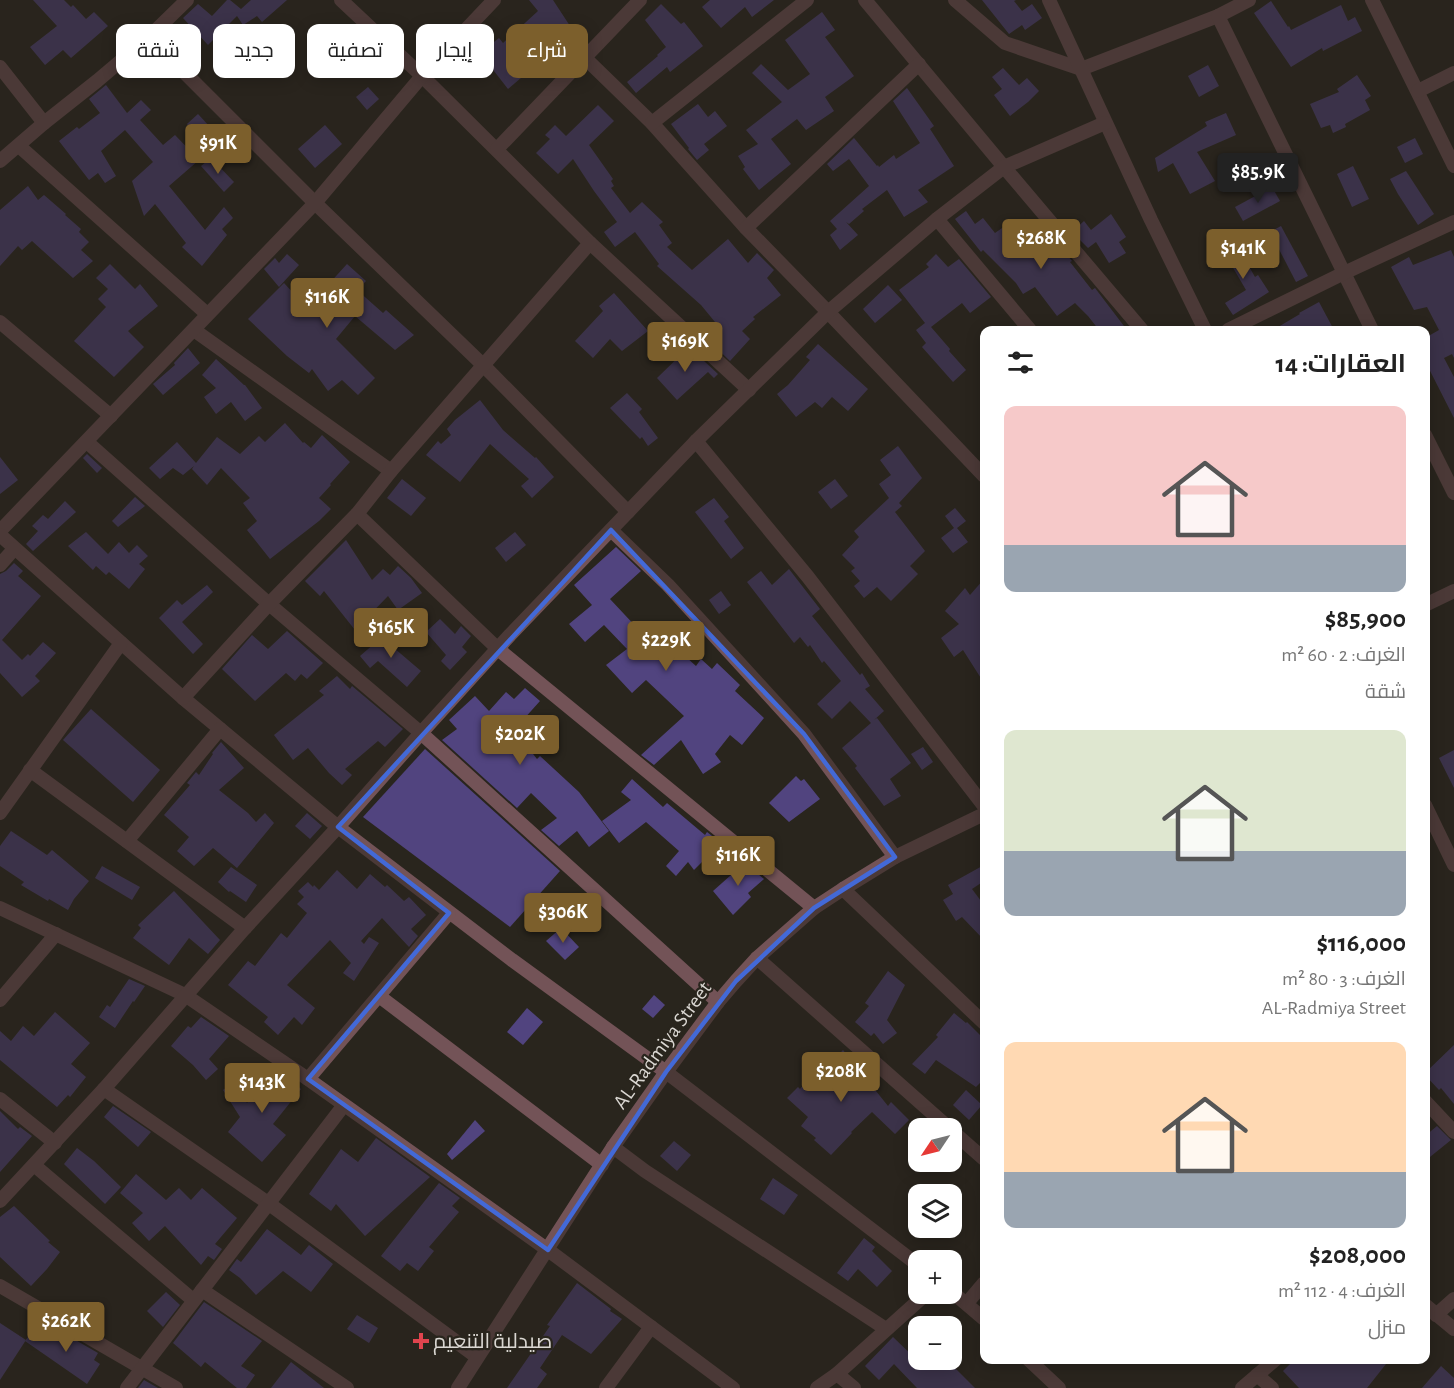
<!DOCTYPE html>
<html lang="ar">
<head>
<meta charset="utf-8">
<style>
	body { margin:0; font-family:"Alegreya Sans",Cairo,sans-serif; background:#f2f2f2; color:#222; direction:rtl; height:100vh; display:flex; flex-direction:column; font-size:22px; white-space:nowrap }
	* { box-sizing:border-box; margin:0 }
	p { font-size:20px; color:#767676 }
	.icon { flex:none; width:33px; height:33px; fill:none; stroke:currentColor; stroke-width:2; stroke-linecap:round; stroke-linejoin:round }
	.map { position:relative; flex:1; overflow:hidden; direction:ltr }
	.details { position:absolute; left:980px; top:326px; width:450px; height:1038px; display:flex; flex-direction:column; background:#fff; border-radius:12px; box-shadow:0 3px 15px #0003; direction:rtl }
	.details>* { flex:none }
	.hud { position:absolute; left:18px; top:24px; width:570px; height:54px; direction:rtl; display:flex; gap:12px }
	.needle { width:39px; rotate:235deg }
	.tools { position:absolute; left:908px; top:1118px; display:grid; gap:12px }
	.tools a { display:grid; place-items:center; width:54px; height:54px; border-radius:12px; background:#fff; box-shadow:0 3px 15px #0003; font-size:30px }
	.price { position:absolute; translate:-50% -51px; padding:0 14px; border-radius:6px; background:#7c5f2c; color:#fff; font-size:20px; line-height:39px; filter:drop-shadow(0 2px 3px #0008) }
	.price::after { content:''; position:absolute; left:50%; top:36px; width:18px; height:14px; margin-left:-9px; background:inherit; clip-path:polygon(0 0,100% 0,50% 100%) }
	.price.on { background:#222; color:#fff }
	ul { padding:0; list-style:none }
	li { display:grid; align-content:center; gap:12px; height:318px; padding:0 24px }
	li span { display:grid; place-items:center; height:186px; border-radius:12px; color:#555 }
	li>.icon { margin-inline-start:auto }
	span .icon { width:108px; height:108px; fill:#fffc; stroke-width:1 }
	li b { font-size:26px }
	h2 { display:flex; justify-content:space-between; align-items:center; height:72px; padding:0 24px; font-size:26px }
	.chip { padding:0 21px; border-radius:12px; background:#fff; box-shadow:0 3px 15px #0003; font-size:21px; line-height:54px }
	.chip.on { background:#7c5f2c; color:#fff }
	.map>svg:first-child { display:block }
</style>
</head>
<body>
<div class="map">
<svg width="1454" height="1388" viewBox="0 0 1454 1388">
	<rect width="100%" height="100%" fill="#29251d"/>
	<g fill="#51447f">
		<path d="M33,0H64L71,7L73,5L86,19L94,12L108,26L71,58L63,50L45,65L30,47L57,26Z"/>
		<path d="M227,0H230L241,9L251,0H287L262,22L257,16L243,25L237,16L208,45L183,18L198,4L212,16Z"/>
		<path d="M529,0H553L570,26L583,40L564,55L558,63L548,55L508,89L480,53L499,38L503,43L538,11Z"/>
		<path d="M710,0H774L752,17L745,7L721,28L702,7Z"/>
		<path d="M982,0H1016L1014,1L1022,11L1032,4L1042,18L1025,30L1022,25L1009,34Z"/>
		<path d="M1271,1L1288,27L1289,26L1291,30L1341,5L1348,21L1355,17L1362,31L1323,51L1322,48L1291,67L1254,13Z"/>
		<path d="M661,4L681,24L684,22L703,46L670,72L667,67L636,93L627,82L658,56L657,55L666,47L645,20Z"/>
		<path d="M822,12L835,30L825,37L854,76L825,97L834,111L806,130L797,119L771,139L791,164L759,190L743,169L745,167L738,156L758,144L746,130L782,102L752,73L761,64L788,90L810,74L785,40Z"/>
		<path d="M1208,65L1219,86L1199,97L1188,76Z"/>
		<path d="M1003,68L1019,85L1027,78L1039,91L1028,102L1010,116L994,95L1002,89L992,77Z"/>
		<path d="M1357,75L1371,96L1365,100L1370,110L1345,124L1346,127L1333,133L1330,125L1321,128L1310,104L1339,92L1337,89Z"/>
		<path d="M106,85L127,113L141,100L151,110L140,120L163,145L175,135L199,160L169,186L205,230L224,207L233,218L222,229L227,235L202,266L182,247L186,243L155,204L144,216L132,181L153,162L125,130L101,151L116,176L105,183L98,173L89,180L59,141L77,127L79,129L100,113L89,99Z"/>
		<path d="M368,87L379,99L367,110L356,97Z"/>
		<path d="M907,88L934,126L930,129L954,166L918,190L928,202L904,217L887,190L862,209L864,211L849,224L846,222L858,235L840,250L830,235L837,229L830,221L869,186L849,159L833,171L827,164L854,138L877,166L878,165L879,167L894,155L896,159L920,143L893,101Z"/>
		<path d="M698,104L708,117L715,111L727,126L704,144L709,150L697,160L688,149L689,148L671,124Z"/>
		<path d="M598,105L614,121L589,145L613,179L611,181L614,186L611,188L630,213L642,202L663,222L659,225L672,243L667,247L692,270L728,239L748,263L757,253L774,270L767,278L781,295L753,317L755,319L742,331L750,339L730,361L702,334L715,322L701,305L657,266L659,264L635,232L615,247L604,232L617,222L594,191L573,159L558,174L536,153L550,139L545,135L555,125L566,136Z"/>
		<path d="M1226,113L1236,135L1197,152L1215,181L1190,194L1173,163L1158,172L1155,158L1207,126L1205,122Z"/>
		<path d="M198,114L222,140L206,154L187,124Z"/>
		<path d="M325,125L342,144L315,168L298,149Z"/>
		<path d="M1415,138L1423,154L1405,163L1397,147Z"/>
		<path d="M211,158L234,182L224,192L201,166Z"/>
		<path d="M1353,166L1369,199L1352,207L1337,174Z"/>
		<path d="M1406,171L1434,214L1418,225L1398,194L1390,179Z"/>
		<path d="M28,186L38,200L44,195L66,214L65,215L81,229L79,232L89,242L81,250L93,261L73,278L32,241L22,250L18,246L0,266V210Z"/>
		<path d="M1272,187L1280,201L1243,221L1235,207Z"/>
		<path d="M966,211L975,224L983,218L995,233L1005,226L1017,244L1041,224L1072,261L1070,262L1092,290L1095,288L1127,330H1099L1088,316L1075,303L1057,316L1035,287L1023,294L1016,283L983,250L981,252L955,219Z"/>
		<path d="M1111,214L1126,237L1119,242L1126,253L1109,263L1096,242L1088,248L1072,232L1084,221L1091,230Z"/>
		<path d="M1281,226L1308,276L1296,282L1270,232Z"/>
		<path d="M1234,240L1255,277L1258,275L1269,292L1233,315L1225,303L1246,290L1221,247Z"/>
		<path d="M1451,250L1454,257V358L1452,354L1444,358L1454,377V418L1425,361V338L1439,330L1427,307L1414,310L1391,267L1409,257L1413,265Z"/>
		<path d="M287,254L299,265L279,287L264,269L275,258L279,263Z"/>
		<path d="M936,254L948,267L959,259L991,297L970,313L962,303L931,327L950,349L949,351L966,370L953,382L922,347L926,343L916,330L925,323L899,290L929,267L926,264Z"/>
		<path d="M110,264L135,289L140,284L158,306L128,331L144,347L114,377L74,341L106,307L98,299L108,289L96,278Z"/>
		<path d="M347,264L366,281L357,290L383,313L386,310L414,335L395,350L355,316L336,339L375,378L358,395L342,380L328,391L312,369L309,373L287,356L248,319L284,283L307,308Z"/>
		<path d="M888,285L902,300L875,323L863,309Z"/>
		<path d="M614,293L648,331L622,351L610,339L593,358L575,341L603,311L599,306Z"/>
		<path d="M1319,302L1334,330H1273L1300,314L1299,313Z"/>
		<path d="M818,344L868,389L848,411L832,397L822,408L815,402L796,417L777,394L788,385L810,360L806,357Z"/>
		<path d="M689,347L718,374L714,378L708,372L677,400L657,378Z"/>
		<path d="M188,348L200,363L163,395L153,384L175,365L174,363Z"/>
		<path d="M216,359L244,385H245L262,408L245,421L231,402L216,414L204,397L216,388L202,375Z"/>
		<path d="M627,393L642,409L639,412L658,438L648,446L642,437L640,439L610,408Z"/>
		<path d="M480,400L503,430L535,458L536,457L554,477L532,498L521,486L529,479L490,444L460,482L426,455L438,441L441,444L451,435L447,429L455,420Z"/>
		<path d="M285,423L303,443L304,442L311,448L322,435L350,462L330,484L331,485L319,498L331,509L319,521L270,559L247,530L257,521L243,503L250,498L221,468L207,485L192,469L194,466L183,475L173,468L160,479L149,468L177,442L196,463L217,437L240,454L259,436L265,442Z"/>
		<path d="M898,446L922,478L899,503L902,506L895,512L925,551L910,566L918,574L891,601L877,587L864,598L854,586L860,581L851,571L855,568L842,555L859,537L854,531L889,498L879,484L891,475L880,460Z"/>
		<path d="M87,454L102,468L97,473L83,458Z"/>
		<path d="M0,457L18,480L0,494Z"/>
		<path d="M402,479L426,498L411,516L387,498Z"/>
		<path d="M835,479L848,496L831,509L818,492Z"/>
		<path d="M135,497L145,506L118,527L112,521Z"/>
		<path d="M714,498L729,517L724,521L744,548L731,559L695,512Z"/>
		<path d="M65,501L76,512L33,551L26,544L38,531L32,526L43,515L48,519Z"/>
		<path d="M955,508L966,521L957,528L968,542L953,553L941,538L954,528L945,516Z"/>
		<path d="M86,532L108,554L119,542L129,553L137,545L148,556L139,564L145,569L129,589L109,572L106,575L96,566L93,570L68,546Z"/>
		<path d="M515,532L526,545L506,562L495,548Z"/>
		<path d="M346,540L372,580L383,569L390,575L398,566L411,578L422,593L398,610L388,596L355,630L324,591L320,596L305,581Z"/>
		<path d="M616,547L641,571L610,599L653,645L658,639L683,659L686,657L696,666L701,659L712,669L717,663L740,685L735,691L764,718L742,745L730,735L715,754L721,762L703,774L681,740L654,765L641,755L684,716L646,680L632,693L606,665L627,649L604,625L585,642L569,624L592,605L574,585Z"/>
		<path d="M14,563L23,571L18,576L41,596L2,640L22,660L28,654L30,656L43,642L56,653L35,676L40,681L22,697L0,673V574L6,571Z"/>
		<path d="M789,569L820,609L812,616L860,675L862,673L870,686L865,689L884,711L874,720L877,718L911,763L890,779L901,796L884,806L855,768L857,766L842,748L871,723L850,701L832,719L817,704L841,681L824,661L822,663L810,645L808,647L800,637L794,643L747,582L761,571L772,585Z"/>
		<path d="M984,579V683L963,650L954,657L941,638L959,624L945,611L965,588L970,595Z"/>
		<path d="M207,585L213,592L182,622L203,644L193,654L159,618L177,600L182,605Z"/>
		<path d="M721,591L731,605L719,614L709,600Z"/>
		<path d="M440,619L455,634L461,626L471,636L462,647L467,652L450,670L441,661L446,655L426,632Z"/>
		<path d="M390,630L400,643L394,648L421,671L407,687L378,661L370,668L360,656Z"/>
		<path d="M287,631L323,663L307,679L301,674L295,681L286,673L255,701L222,669L252,635L268,649Z"/>
		<path d="M337,676L350,689L352,686L403,729L385,747L378,741L345,769L352,775L342,785L329,773L308,748L293,760L274,735L324,695L319,691Z"/>
		<path d="M525,688L540,701L514,730L537,759L540,756L579,792L609,831L589,847L577,831L559,846L541,830L557,818L531,793L517,808L442,740L457,729L449,720L475,696L489,711L506,692L514,699Z"/>
		<path d="M91,709L160,770L133,802L63,740Z"/>
		<path d="M221,742L244,768L219,790L248,813L256,822L265,813L274,823L237,868L213,848L194,866L177,851L189,837L164,815L190,785L187,783L196,772L199,775L213,754L212,753Z"/>
		<path d="M923,747L933,762L922,770L911,754Z"/>
		<path d="M425,749L560,871L510,927L363,817Z"/>
		<path d="M1454,750V788L1439,758Z"/>
		<path d="M796,776L801,781L804,779L820,799L789,822L769,803Z"/>
		<path d="M632,779L663,807L667,803L705,835L707,832L721,843L694,870L688,862L676,876L666,866L679,851L646,822L619,843L602,821L631,800L621,792Z"/>
		<path d="M307,813L322,826L310,839L295,826Z"/>
		<path d="M11,831L47,855L52,850L89,881L74,899L68,910L49,899L48,901L21,885L24,882L0,866V846Z"/>
		<path d="M741,860L764,879L748,893L751,897L733,915L713,891L740,867L737,864Z"/>
		<path d="M984,865V881L972,889L984,905V940L962,917L956,921L943,900L953,894L948,885Z"/>
		<path d="M102,866L140,887L132,900L95,878Z"/>
		<path d="M231,867L257,885L246,902L230,891L229,892L218,882Z"/>
		<path d="M337,870L357,889L370,874L385,887L387,885L404,901L409,897L426,915L411,929L418,936L409,947L382,918L361,941L364,944L369,937L379,943L354,981L343,973L351,963L330,940L287,985L315,1008L302,1025L294,1017L278,1035L264,1022L268,1017L228,985L248,961L255,966L281,933L287,938L307,913L297,904L304,897L298,891L308,882L313,887L314,885L319,890Z"/>
		<path d="M174,891L220,940L208,954L189,938L169,965L133,938L141,928L138,925Z"/>
		<path d="M561,928L579,947L565,960L546,941Z"/>
		<path d="M888,971L905,985L887,1020L897,1033L883,1044L874,1033L871,1036L855,1022L869,1006L865,1003Z"/>
		<path d="M129,979L145,986L134,1002L133,1001L115,1028L99,1017L107,1005L110,1007Z"/>
		<path d="M654,995L665,1005L653,1018L642,1009Z"/>
		<path d="M527,1008L543,1022L523,1045L507,1032Z"/>
		<path d="M55,1012L90,1043L71,1064L86,1077L70,1097L68,1095L57,1107L0,1060V1031L11,1041L23,1026L34,1036Z"/>
		<path d="M954,1013L966,1023L967,1022L984,1039V1079L976,1087L936,1060L925,1074L912,1064L938,1037L936,1035Z"/>
		<path d="M201,1017L229,1036L209,1059L218,1069L206,1080L193,1065L171,1046L188,1026L191,1028Z"/>
		<path d="M1454,1045V1104L1441,1088L1439,1090L1425,1075V1073Z"/>
		<path d="M843,1050L888,1106L891,1102L909,1120L895,1134L872,1112L851,1132L852,1133L831,1155L814,1140L816,1138L801,1126L808,1117L787,1098L798,1087L800,1089L825,1058L831,1063Z"/>
		<path d="M276,1068L301,1089L273,1124L286,1135L262,1162L228,1132L240,1117L223,1090L234,1082L247,1103Z"/>
		<path d="M966,1090L982,1105L969,1120L953,1105Z"/>
		<path d="M113,1106L151,1132L138,1147L104,1117Z"/>
		<path d="M0,1111L18,1129L20,1127L32,1136L0,1172Z"/>
		<path d="M475,1120L485,1131L452,1160L447,1154Z"/>
		<path d="M1437,1126L1451,1140L1425,1161V1136Z"/>
		<path d="M376,1138L430,1177L365,1236L336,1204L331,1211L309,1194L341,1149L358,1162Z"/>
		<path d="M674,1141L691,1155L677,1171L660,1156Z"/>
		<path d="M77,1148L94,1161L121,1187L105,1204L64,1164Z"/>
		<path d="M136,1174L166,1200L179,1188L191,1200L202,1188L237,1218L215,1244L222,1249L214,1260L208,1256L201,1265L165,1226L149,1241L132,1223L143,1213L120,1193Z"/>
		<path d="M773,1178L798,1195L784,1215L760,1199Z"/>
		<path d="M439,1183L460,1198L452,1206L459,1212L429,1247L434,1251L418,1271L407,1263L400,1271L381,1256Z"/>
		<path d="M14,1206L50,1241L48,1242L60,1252L47,1269L31,1286L0,1257V1217Z"/>
		<path d="M267,1229L301,1255L309,1245L333,1264L311,1292L283,1271L256,1295L240,1278L229,1270L237,1259L241,1262Z"/>
		<path d="M864,1238L875,1247L872,1251L892,1271L877,1287L858,1269L848,1281L837,1273Z"/>
		<path d="M577,1283L611,1309L610,1311L622,1319L591,1354L562,1335L540,1368L547,1374L537,1388H507L550,1326L547,1325Z"/>
		<path d="M166,1292L180,1305L163,1327L147,1311Z"/>
		<path d="M204,1302L262,1341L241,1366L255,1375L246,1388H237L205,1362L201,1367L173,1343Z"/>
		<path d="M357,1315L378,1328L369,1343L347,1329Z"/>
		<path d="M0,1323L26,1340L0,1380Z"/>
		<path d="M36,1326L52,1337L58,1330L98,1353L94,1360L100,1364L87,1384L25,1341Z"/>
		<path d="M893,1337L918,1361L920,1359H946L975,1388H917L894,1364L879,1380L865,1366Z"/>
		<path d="M1295,1359H1390L1367,1388H1299L1283,1371Z"/>
		<path d="M291,1362L324,1388H271Z"/>
		<path d="M1441,1366L1454,1378V1388H1422Z"/>
		<path d="M144,1380L158,1388H138Z"/>
	</g>
	<g fill="none" stroke-linecap="round" stroke-linejoin="round">
		<g stroke="#735357" stroke-width="14">
			<path d="M341,0L422,76L590,243L749,390"/>
			<path d="M865,0L1004,167L1142,330"/>
			<path d="M955,0L1005,43L1081,69L1218,16L1249,0"/>
			<path d="M1049,0L1151,220L1205,330"/>
			<path d="M1372,0L1454,166"/>
			<path d="M1218,16L1372,330"/>
			<path d="M149,37L315,203L484,366L628,512"/>
			<path d="M584,57L652,123L746,228L828,312L984,476"/>
			<path d="M0,67L44,123"/>
			<path d="M1418,91L1454,73"/>
			<path d="M652,123L807,0"/>
			<path d="M19,146L207,314"/>
			<path d="M497,149L640,0"/>
			<path d="M0,161L44,123L97,81L149,37L187,0"/>
			<path d="M937,219L1030,330"/>
			<path d="M746,228L919,64"/>
			<path d="M0,322L111,416"/>
			<path d="M194,330L391,471"/>
			<path d="M1228,330L1344,273L1454,222"/>
			<path d="M1425,435L1454,493"/>
			<path d="M696,441L808,577L984,806"/>
			<path d="M87,442L269,604L421,733L718,1002"/>
			<path d="M357,514L498,649L814,908"/>
			<path d="M611,530L668,585L804,734L895,857"/>
			<path d="M0,531L315,203L422,76L494,0"/>
			<path d="M0,535L183,698L338,827L512,960L666,1072L918,1265"/>
			<path d="M0,565L14,549"/>
			<path d="M1425,605L1454,591"/>
			<path d="M183,698L269,604L357,514L391,471L590,243"/>
			<path d="M30,770L245,928"/>
			<path d="M1425,805L1454,865"/>
			<path d="M0,813L121,643"/>
			<path d="M127,841L220,729"/>
			<path d="M843,889L984,1023"/>
			<path d="M0,908L185,995L308,1079L548,1250L733,1388"/>
			<path d="M757,958L949,1128"/>
			<path d="M379,996L602,1165"/>
			<path d="M0,1000L56,934"/>
			<path d="M308,1079L449,913"/>
			<path d="M104,1089L268,1203L477,1357"/>
			<path d="M0,1099L55,1143"/>
			<path d="M1425,1101L1454,1132"/>
			<path d="M951,1130L984,1159"/>
			<path d="M613,1147L645,1171L886,1329"/>
			<path d="M34,1165L193,1300"/>
			<path d="M0,1201L104,1089L245,928L338,827L421,733L510,635L696,441L828,312L937,219L1004,167L1105,123"/>
			<path d="M0,1286L176,1388"/>
			<path d="M202,1290L347,1388"/>
			<path d="M951,1291L984,1319"/>
			<path d="M967,1303L984,1283"/>
			<path d="M1425,1305L1454,1329"/>
			<path d="M1436,1315L1454,1299"/>
			<path d="M1028,1359L1059,1388"/>
			<path d="M837,1374L854,1388"/>
			<path d="M1257,1375L1272,1388"/>
			<path d="M127,1388L344,1105"/>
			<path d="M458,1388L613,1147L666,1072L718,1002L736,981L757,958L814,908L843,889L895,857L984,814"/>
			<path d="M606,1388L651,1327"/>
			<path d="M817,1388L837,1374L927,1293"/>
			<path d="M1242,1388L1276,1359"/>
		</g>
	</g>
	<path d="M0 0H1454V1388H0ZM611,530L804,734L895,857L814,908L736,981L666,1072L548,1250L308,1079L449,913L338,827Z" fill="#29251d" fill-opacity=".55" fill-rule="evenodd"/>
	<path fill="none" stroke="#4369d7" stroke-width="4.5" stroke-linejoin="round" d="M611,530L804,734L895,857L814,908L736,981L666,1072L548,1250L308,1079L449,913L338,827Z"/>
	<path fill="#e0444e" stroke="#29251d" stroke-width="2" d="M418 1332h6v6h6v6h-6v6h-6v-6h-6v-6h6z"/>
	<g text-anchor="middle" stroke-width="4.5" stroke-linejoin="round" paint-order="stroke">
		<g font-size="21" fill="#dad7d2" stroke="#29251d">
			<text transform="translate(662 1045) rotate(-54)" y="7">AL-Radmiya Street</text>
		</g>
		<g font-size="21" fill="#dad7d2" stroke="#29251d" text-anchor="start">
			<text x="433" y="1348">صيدلية التنعيم</text>
		</g>
	</g>
</svg>
<div class="tools">
<a><svg class="needle" viewBox="-14 -14 28 28"><path d="M0-13l5 13h-10z" fill="#e53935"/><path d="M0 13l5-13h-10z" fill="#767676"/></svg></a>
<a><svg class="icon" aria-label="layers" viewBox="0 0 24 24"><path d="M12 4l9 5-9 5-9-5zM3 14l9 5 9-5"/></svg></a>
<a>+</a>
<a>−</a>
</div>
<b class="price" style="left:218px;top:175px">$91K</b>
<b class="price on" style="left:1258px;top:204px">$85.9K</b>
<b class="price" style="left:1041px;top:270px">$268K</b>
<b class="price" style="left:1243px;top:280px">$141K</b>
<b class="price" style="left:327px;top:329px">$116K</b>
<b class="price" style="left:685px;top:373px">$169K</b>
<b class="price" style="left:391px;top:659px">$165K</b>
<b class="price" style="left:666px;top:672px">$229K</b>
<b class="price" style="left:520px;top:766px">$202K</b>
<b class="price" style="left:738px;top:887px">$116K</b>
<b class="price" style="left:563px;top:944px">$306K</b>
<b class="price" style="left:841px;top:1103px">$208K</b>
<b class="price" style="left:262px;top:1114px">$143K</b>
<b class="price" style="left:66px;top:1353px">$262K</b>
<div class="hud">
<a class="chip on">شراء</a>
<a class="chip">إيجار</a>
<a class="chip">تصفية</a>
<a class="chip">جديد</a>
<a class="chip">شقة</a>
</div>
<section class="details">
<h2>العقارات: 14<svg class="icon" aria-label="filters" viewBox="0 0 24 24"><path d="M4 7h16M4 17h16"/><circle cx="9" cy="7" r="2"/><circle cx="15" cy="17" r="2"/></svg></h2>
<ul>
<li><span style="background:linear-gradient(#f6c9c9 75%,#9aa5b1 0)"><svg class="icon" aria-label="home" viewBox="0 0 24 24"><path d="M3 11l9-7 9 7M6 9v11h12V9"/></svg></span><div><b>$85,900</b><p>الغرف: 2 · 60 m²</p><p>شقة</p></div></li>
<li><span style="background:linear-gradient(#dfe7d0 65%,#9aa5b1 0)"><svg class="icon" aria-label="home" viewBox="0 0 24 24"><path d="M3 11l9-7 9 7M6 9v11h12V9"/></svg></span><div><b>$116,000</b><p>الغرف: 3 · 80 m²</p><p>AL-Radmiya Street</p></div></li>
<li><span style="background:linear-gradient(#ffd9b3 70%,#9aa5b1 0)"><svg class="icon" aria-label="home" viewBox="0 0 24 24"><path d="M3 11l9-7 9 7M6 9v11h12V9"/></svg></span><div><b>$208,000</b><p>الغرف: 4 · 112 m²</p><p>منزل</p></div></li>
</ul>
</section>
</div>
</body>
</html>
